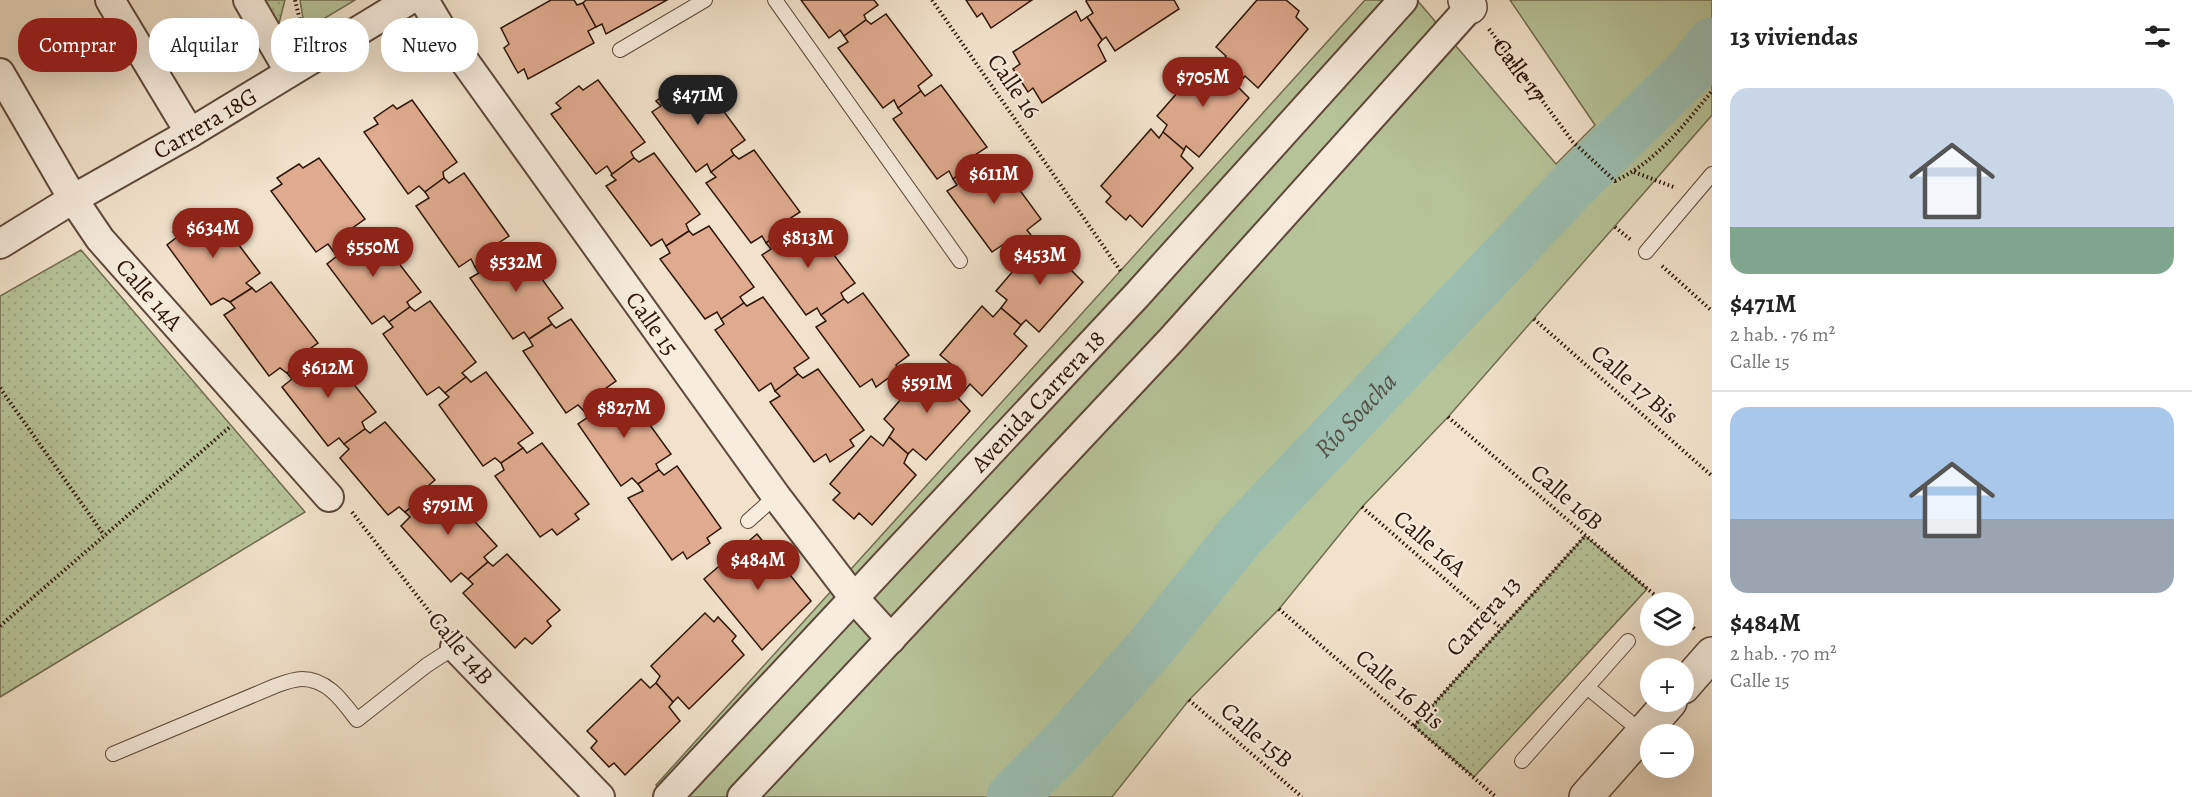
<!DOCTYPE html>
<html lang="es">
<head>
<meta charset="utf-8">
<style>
	body { margin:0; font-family:Alegreya,serif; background:#f6f6f6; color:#222; height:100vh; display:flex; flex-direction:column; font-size:22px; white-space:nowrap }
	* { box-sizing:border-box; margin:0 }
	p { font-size:20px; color:#767676 }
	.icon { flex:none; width:33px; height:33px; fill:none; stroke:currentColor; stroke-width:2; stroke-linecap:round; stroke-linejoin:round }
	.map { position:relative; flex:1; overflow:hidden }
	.sheet { display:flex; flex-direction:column; background:#fff; width:480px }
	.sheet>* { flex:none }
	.guide { position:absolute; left:18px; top:18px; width:570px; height:54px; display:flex; gap:12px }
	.tools { position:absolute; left:1640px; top:592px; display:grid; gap:12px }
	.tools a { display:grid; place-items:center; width:54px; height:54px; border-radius:50%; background:#fff; box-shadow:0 6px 24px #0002; font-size:30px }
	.price { position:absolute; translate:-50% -51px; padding:0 14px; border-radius:21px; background:#8f2418; color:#fff; font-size:20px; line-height:39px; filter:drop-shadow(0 2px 3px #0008) }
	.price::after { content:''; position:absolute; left:50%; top:36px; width:18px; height:14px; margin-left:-9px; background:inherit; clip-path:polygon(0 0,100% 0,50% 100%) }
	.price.selected { background:#222; color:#fff }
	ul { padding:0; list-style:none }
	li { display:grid; align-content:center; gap:12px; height:318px; padding:0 18px }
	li+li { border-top:2px solid #e0e0e0 }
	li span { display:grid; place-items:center; height:186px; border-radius:18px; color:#555 }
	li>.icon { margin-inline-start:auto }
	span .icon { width:108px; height:108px; fill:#fffc; stroke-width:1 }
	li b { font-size:26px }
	h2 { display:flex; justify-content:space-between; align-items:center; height:72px; padding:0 18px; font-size:26px }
	.pill { padding:0 21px; border-radius:24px; background:#fff; box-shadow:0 6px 24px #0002; font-size:21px; line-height:54px }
	.pill.selected { background:#8f2418; color:#fff }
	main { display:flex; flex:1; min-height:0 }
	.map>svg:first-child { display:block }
</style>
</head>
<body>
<main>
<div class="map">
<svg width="1712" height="797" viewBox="0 0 1712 797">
	<defs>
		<pattern id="park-dots" width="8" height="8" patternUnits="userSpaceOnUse" patternTransform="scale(1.5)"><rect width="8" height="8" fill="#b7c49a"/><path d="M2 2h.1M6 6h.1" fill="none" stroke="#9ea883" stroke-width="1.8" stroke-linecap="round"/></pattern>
	</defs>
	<rect width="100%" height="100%" fill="#f2e2cb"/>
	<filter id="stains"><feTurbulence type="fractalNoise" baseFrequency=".00333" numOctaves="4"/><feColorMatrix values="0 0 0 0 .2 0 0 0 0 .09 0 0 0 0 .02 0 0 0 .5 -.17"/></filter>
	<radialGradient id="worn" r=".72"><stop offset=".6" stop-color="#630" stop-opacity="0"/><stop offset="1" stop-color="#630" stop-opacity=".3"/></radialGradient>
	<g fill="#b7c49a" stroke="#726c51" stroke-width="1.5">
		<path d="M300,0H355L305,30Z"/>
		<path d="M1365,0H1417L1556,164L1595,125L1510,0H1712V115L1448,417L1362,507L1279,609L1189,700L1112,797H668L656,785Z"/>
	</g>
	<g fill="url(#park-dots)" stroke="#726c51" stroke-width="1.5">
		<path d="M258,0H285L277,31Z"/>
		<path d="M81,250L305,512L0,697V296Z"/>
		<path d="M1585,536L1647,589L1474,777L1414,726Z"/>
	</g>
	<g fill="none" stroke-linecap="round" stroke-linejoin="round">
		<path stroke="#9cbfb1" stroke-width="51" id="s1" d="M1012,797L1063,746L1150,648L1240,536L1581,177L1691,70L1712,43"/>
	</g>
	<g fill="#dfaa8f" stroke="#2e1508" stroke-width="1.5">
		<path d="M551,0H574L577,5L583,3L596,27L588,31L594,43L528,79L524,69L518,73L504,48L509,44L501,28Z"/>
		<path d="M586,0H667L606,34L602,24L596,27L583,3Z"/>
		<path d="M801,0H874L878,5L864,15L866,20L844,36L840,30L829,38Z"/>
		<path d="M966,0H1032L991,28L982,13L977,17Z"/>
		<path d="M1087,0H1174L1179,9L1115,51L1106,37L1102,40L1087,17L1093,13L1086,1Z"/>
		<path d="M1257,0H1286L1299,11L1296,17L1308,29L1258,88L1245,76L1241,81L1220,63L1226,56L1216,47Z"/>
		<path d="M1076,11L1081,21L1087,17L1102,40L1098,45L1106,61L1042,103L1033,88L1028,92L1013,69L1020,64L1013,52Z"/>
		<path d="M886,14L932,75L918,86L921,91L898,108L894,100L883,108L838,48L848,42L844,36L866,20L871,24Z"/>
		<path d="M1207,59L1215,68L1220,63L1241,81L1237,86L1249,98L1199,157L1186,146L1184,150L1163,132L1167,125L1157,116Z"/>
		<path d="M699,78L745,140L731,150L734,155L711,172L707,164L696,172L652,112L661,106L656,101L679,84L684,88Z"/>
		<path d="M598,80L645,142L631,152L634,158L612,174L607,166L596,174L551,114L561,108L556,103L579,86L583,90Z"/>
		<path d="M941,85L987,147L972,157L976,163L953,179L949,171L937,179L893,119L902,113L898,108L921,91L925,96Z"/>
		<path d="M412,100L457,162L443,172L444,178L425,192L419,186L408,194L364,132L378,124L374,118L393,105L397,109Z"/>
		<path d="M1151,129L1159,138L1163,132L1184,150L1181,156L1193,168L1142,227L1130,215L1126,220L1106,202L1111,196L1101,186Z"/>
		<path d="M754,150L800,212L786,221L789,227L766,243L762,236L751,243L706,183L716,177L711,172L734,155L739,159Z"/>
		<path d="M654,153L700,214L686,224L689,231L666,246L662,239L651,246L606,186L616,180L611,175L634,158L639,162Z"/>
		<path d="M319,158L365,219L351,229L354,236L333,251L328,244L316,252L271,191L282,184L277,178L299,164L303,168Z"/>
		<path d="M996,158L1041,219L1027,230L1031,235L1008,251L1004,244L992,252L947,191L957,185L953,179L976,163L980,167Z"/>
		<path d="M464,173L509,236L494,246L498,251L475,267L471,259L459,267L416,206L429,198L425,192L444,178L449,183Z"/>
		<path d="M214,212L260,273L246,283L252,288L230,302L223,298L211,305L167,245L177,237L173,232L194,217L199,221Z"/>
		<path d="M809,222L855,283L841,293L844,299L821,315L817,308L806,315L762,255L771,249L766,243L789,227L794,232Z"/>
		<path d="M709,226L754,287L740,297L744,303L721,319L717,312L705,319L660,259L670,253L666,246L689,231L693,235Z"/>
		<path d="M374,231L421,292L407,302L410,307L389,322L384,316L372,324L327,264L337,256L333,251L354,236L359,240Z"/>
		<path d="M1038,242L1049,253L1057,244L1078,263L1071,270L1083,282L1039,332L1026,320L1021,325L1001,308L1007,300L996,291Z"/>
		<path d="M518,246L563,308L548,318L552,324L529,339L524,332L513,339L470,278L479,273L475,267L498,251L502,255Z"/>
		<path d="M271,282L318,343L304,353L308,358L287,373L280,368L269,376L224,315L235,308L230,302L252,288L256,292Z"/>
		<path d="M863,293L909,355L896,365L899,370L876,387L872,379L860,387L816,327L826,321L821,315L844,299L848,303Z"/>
		<path d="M763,297L809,358L794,368L798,374L775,391L771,383L759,391L715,330L724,324L721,319L744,303L747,306Z"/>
		<path d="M430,301L476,362L462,373L466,377L445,393L439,387L427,395L383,334L393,327L389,322L410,307L415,311Z"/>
		<path d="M982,306L993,317L1001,308L1021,325L1014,334L1027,346L982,396L970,384L965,390L944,371L951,364L940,355Z"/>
		<path d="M571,319L616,381L602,391L606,397L584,411L578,405L566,413L523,351L533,346L529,339L552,324L556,328Z"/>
		<path d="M328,352L376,412L362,422L365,429L344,444L339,438L328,446L282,387L292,379L287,373L308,358L313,362Z"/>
		<path d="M818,369L864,430L850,440L854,446L830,462L826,454L814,462L770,402L780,396L775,391L798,374L803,378Z"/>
		<path d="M925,371L936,381L944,371L965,390L958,398L970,411L926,460L913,449L908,454L889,437L894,429L884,419Z"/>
		<path d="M486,372L533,433L518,443L523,448L501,463L495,458L483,466L439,405L449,397L445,393L466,377L471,382Z"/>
		<path d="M626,392L671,454L656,464L659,470L638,484L632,478L621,486L578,424L588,417L584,411L606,397L610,402Z"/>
		<path d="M385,422L435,480L422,491L426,496L405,512L399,507L388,515L340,458L349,449L344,444L365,429L370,433Z"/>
		<path d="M871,436L883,446L889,437L908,454L904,463L916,475L872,525L859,513L854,519L833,500L840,493L830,484Z"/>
		<path d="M542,443L589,504L575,514L579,519L557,535L552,529L540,537L495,476L504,470L501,463L523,448L527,453Z"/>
		<path d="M677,466L721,528L707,538L710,543L687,559L683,552L672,560L628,498L643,491L638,484L659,470L664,475Z"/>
		<path d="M445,489L497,546L484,557L488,562L468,579L461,573L451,582L401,526L410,517L405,512L426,496L431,500Z"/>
		<path d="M757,534L811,601L762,650L704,579Z"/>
		<path d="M507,554L560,610L547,621L551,626L532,644L525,638L515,648L463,593L473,584L468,579L488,562L493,566Z"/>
		<path d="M705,613L714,622L718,617L736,636L732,641L744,655L689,709L678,697L673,702L656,683L660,676L651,666Z"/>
		<path d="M641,679L650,688L656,683L673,702L669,707L680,721L625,775L614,763L609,767L591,748L597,741L587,731Z"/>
	</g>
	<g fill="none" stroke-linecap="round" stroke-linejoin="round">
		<g stroke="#5f4839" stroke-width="16">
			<g id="service">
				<path d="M775,0L960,261"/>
				<path d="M620,50L705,0"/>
				<path d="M1646,252L1712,174"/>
				<path d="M748,521L776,496"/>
				<path d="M1587,687L1643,733"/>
				<path d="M113,754L275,686C283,683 294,679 302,679C328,679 343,702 357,720L427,665L455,647"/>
				<path d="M1522,761L1628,641"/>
			</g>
		</g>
		<g stroke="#5f4839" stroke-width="32">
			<g id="minor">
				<path d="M110,0L190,133"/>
				<path d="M248,0L289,71"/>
				<path id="s3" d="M424,0L440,27L776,496L854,598L891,639"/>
				<path id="s4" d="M0,73L73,199L100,239L329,497"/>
				<path id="s5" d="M0,244L73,199L190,133L409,0"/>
				<path d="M455,647L600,797"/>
				<path id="s6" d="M668,797L1137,295L1403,0"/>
				<path d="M742,797L1172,339L1470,7"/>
			</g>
		</g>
		<g stroke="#5f4839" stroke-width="36">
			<g id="tertiary">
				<path d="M1465,0L1470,7"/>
				<path d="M1683,687L1712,654"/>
				<path d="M1586,797L1670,702"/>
			</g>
		</g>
		<g stroke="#2e1508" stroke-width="4" stroke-dasharray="1.5 3" stroke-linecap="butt">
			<path d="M295,0L303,32"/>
			<path d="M932,0L1122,273"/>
			<path id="s2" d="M1489,29L1573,142L1615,181C1656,162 1684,125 1712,91"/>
			<path d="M1634,172L1676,188"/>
			<path d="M1615,227L1631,240"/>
			<path d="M1662,266L1712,311"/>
			<path d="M1534,319L1712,476"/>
			<path d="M0,388L104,535"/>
			<path d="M1448,417L1664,603"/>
			<path d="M1362,507L1501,628"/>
			<path d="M352,512L439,624"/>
			<path d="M1279,609L1496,797"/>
			<path d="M1683,619L1696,630"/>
			<path d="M0,626L231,426"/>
			<path d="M1189,700L1302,797"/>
			<path d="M1414,726L1585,536"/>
		</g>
		<use href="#service" stroke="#f7ecdd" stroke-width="14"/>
		<use href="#minor" stroke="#f7ecdd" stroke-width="28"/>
		<use href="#tertiary" stroke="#f7ecdd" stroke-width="33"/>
	</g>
	<g text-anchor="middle" stroke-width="4.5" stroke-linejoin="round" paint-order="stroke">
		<g font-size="24" fill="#2e1508" stroke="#f7ecdd">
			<text dy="8" stroke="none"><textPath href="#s2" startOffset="51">Calle 17</textPath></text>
			<text transform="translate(1014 86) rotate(55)" y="8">Calle 16</text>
			<text dy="8" stroke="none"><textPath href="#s5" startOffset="238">Carrera 18G</textPath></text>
			<text dy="8" stroke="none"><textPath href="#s4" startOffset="268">Calle 14A</textPath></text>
			<text dy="8" stroke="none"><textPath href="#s3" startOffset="396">Calle 15</textPath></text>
			<text transform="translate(1635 384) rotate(41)" y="8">Calle 17 Bis</text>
			<text dy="8" stroke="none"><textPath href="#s6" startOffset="542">Avenida Carrera 18</textPath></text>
			<text transform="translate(1567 497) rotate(41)" y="8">Calle 16B</text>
			<text transform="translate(1430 543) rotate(41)" y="8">Calle 16A</text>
			<text transform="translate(1483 616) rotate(-48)" y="8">Carrera 13</text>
			<text transform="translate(461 648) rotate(50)" y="8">Calle 14B</text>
			<text transform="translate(1400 689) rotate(41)" y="8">Calle 16 Bis</text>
			<text transform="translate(1257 735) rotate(41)" y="8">Calle 15B</text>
		</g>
		<g font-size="26" font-style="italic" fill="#545043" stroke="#f7ecdd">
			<text dy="9" stroke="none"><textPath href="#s1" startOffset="514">Río Soacha</textPath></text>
		</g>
	</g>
	<rect width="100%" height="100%" filter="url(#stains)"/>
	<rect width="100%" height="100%" fill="url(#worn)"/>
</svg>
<div class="tools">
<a><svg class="icon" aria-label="layers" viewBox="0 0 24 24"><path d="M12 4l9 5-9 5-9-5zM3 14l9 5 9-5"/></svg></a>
<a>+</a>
<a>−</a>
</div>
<b class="price" style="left:1203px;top:108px">$705M</b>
<b class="price selected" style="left:698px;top:126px">$471M</b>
<b class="price" style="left:994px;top:205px">$611M</b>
<b class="price" style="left:213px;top:259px">$634M</b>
<b class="price" style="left:808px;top:269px">$813M</b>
<b class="price" style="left:373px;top:278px">$550M</b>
<b class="price" style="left:1040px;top:286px">$453M</b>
<b class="price" style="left:516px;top:293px">$532M</b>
<b class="price" style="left:328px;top:399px">$612M</b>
<b class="price" style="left:927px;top:414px">$591M</b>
<b class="price" style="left:624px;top:439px">$827M</b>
<b class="price" style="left:448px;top:536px">$791M</b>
<b class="price" style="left:758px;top:591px">$484M</b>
<div class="guide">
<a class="pill selected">Comprar</a>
<a class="pill">Alquilar</a>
<a class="pill">Filtros</a>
<a class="pill">Nuevo</a>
</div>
</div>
<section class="sheet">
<h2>13 viviendas<svg class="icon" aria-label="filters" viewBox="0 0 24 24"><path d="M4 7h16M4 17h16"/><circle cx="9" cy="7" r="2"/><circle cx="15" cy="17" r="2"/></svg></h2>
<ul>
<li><span style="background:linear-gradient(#c9d6e8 75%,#7fa58c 0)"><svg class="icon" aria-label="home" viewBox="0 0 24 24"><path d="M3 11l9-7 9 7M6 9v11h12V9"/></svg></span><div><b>$471M</b><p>2 hab. · 76 m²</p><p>Calle 15</p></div></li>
<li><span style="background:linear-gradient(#a9c7e8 60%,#9aa5b1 0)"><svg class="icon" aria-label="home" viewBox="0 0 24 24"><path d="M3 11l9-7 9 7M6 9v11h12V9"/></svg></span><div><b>$484M</b><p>2 hab. · 70 m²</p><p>Calle 15</p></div></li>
</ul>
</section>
</main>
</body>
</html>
